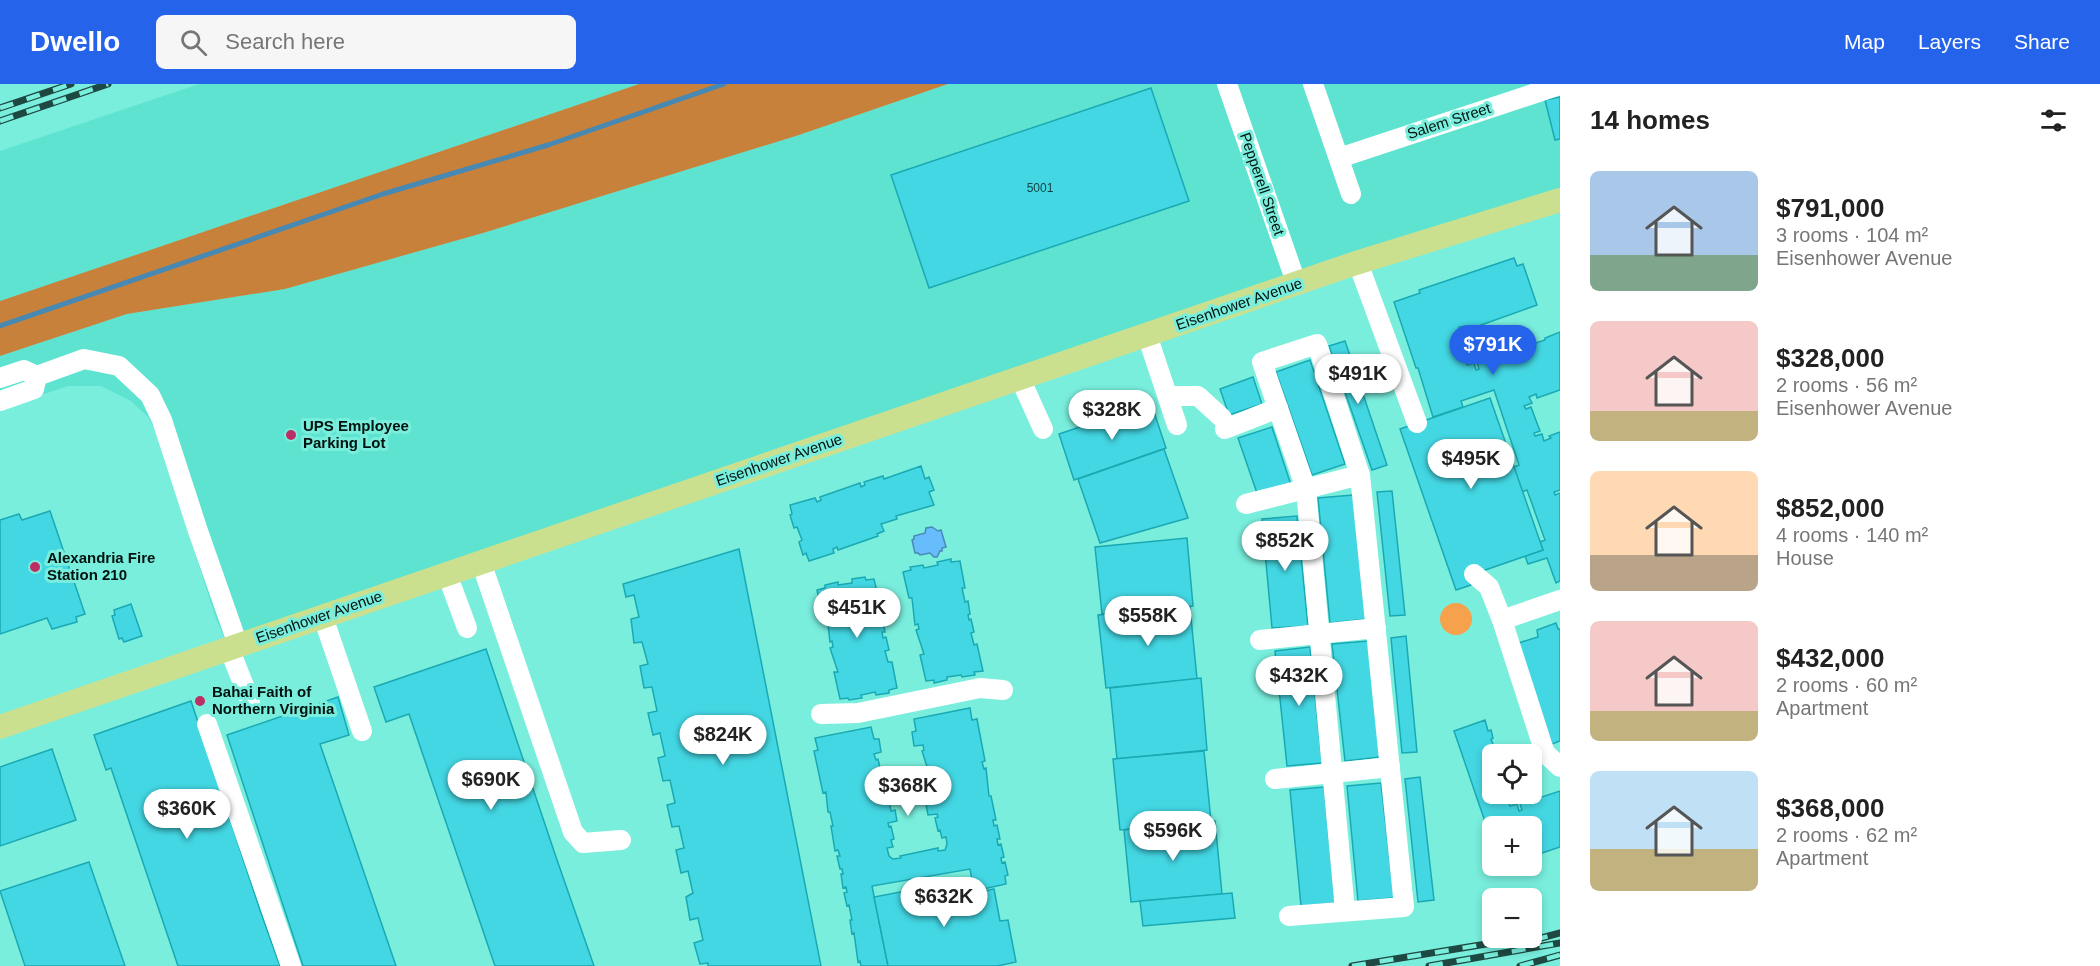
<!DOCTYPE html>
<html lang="en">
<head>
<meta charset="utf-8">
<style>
	body { margin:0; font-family:Helvetica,sans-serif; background:#f6f6f6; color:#222; height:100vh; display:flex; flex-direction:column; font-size:22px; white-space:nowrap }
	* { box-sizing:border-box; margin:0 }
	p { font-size:20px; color:#767676 }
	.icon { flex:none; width:33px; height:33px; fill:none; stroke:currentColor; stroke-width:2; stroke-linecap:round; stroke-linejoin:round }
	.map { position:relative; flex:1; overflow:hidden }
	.details { display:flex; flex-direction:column; background:#fff; width:540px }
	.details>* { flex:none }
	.tools { position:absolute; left:1482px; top:660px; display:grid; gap:12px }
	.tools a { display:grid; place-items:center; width:60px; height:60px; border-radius:9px; background:#fff; box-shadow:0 3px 9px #0003; font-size:30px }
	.price { position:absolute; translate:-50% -51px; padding:0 14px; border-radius:21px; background:#fff; color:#222; font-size:20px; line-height:39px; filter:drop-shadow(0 2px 3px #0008) }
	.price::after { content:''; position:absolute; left:50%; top:36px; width:18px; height:14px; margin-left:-9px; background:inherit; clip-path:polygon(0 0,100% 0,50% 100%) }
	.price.selected { background:#2563eb; color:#fff }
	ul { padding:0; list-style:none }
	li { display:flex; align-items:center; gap:18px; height:150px; padding:0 30px }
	li span { display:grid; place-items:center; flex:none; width:168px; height:120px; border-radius:9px; color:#555 }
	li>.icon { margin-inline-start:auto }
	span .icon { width:72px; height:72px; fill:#fffc; stroke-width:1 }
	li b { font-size:26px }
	h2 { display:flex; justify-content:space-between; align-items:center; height:72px; padding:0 30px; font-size:26px }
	header { display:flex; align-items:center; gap:36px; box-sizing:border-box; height:84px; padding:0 30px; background:#2563eb; color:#fff }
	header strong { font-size:28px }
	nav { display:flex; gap:33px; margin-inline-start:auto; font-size:21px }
	.search { width:420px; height:54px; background:#f6f6f6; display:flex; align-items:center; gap:15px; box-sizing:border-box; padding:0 21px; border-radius:9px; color:#767676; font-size:22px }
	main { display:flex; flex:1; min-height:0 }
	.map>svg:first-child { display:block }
</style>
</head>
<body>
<header>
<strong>Dwello</strong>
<div class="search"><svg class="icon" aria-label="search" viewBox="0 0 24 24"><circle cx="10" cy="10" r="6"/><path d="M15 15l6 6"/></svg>Search here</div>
<nav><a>Map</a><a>Layers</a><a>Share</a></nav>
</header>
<main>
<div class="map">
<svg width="1560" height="882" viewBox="0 0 1560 882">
	<rect width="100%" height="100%" fill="#79eedd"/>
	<g fill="#5ee3d1">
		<path d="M199,0H639L0,217V67Z"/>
		<path d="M948,0H1560V116L229,564L216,535L171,394L162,357L148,333L131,317L101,302H68L0,325V272L127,230L285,205L483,149L799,51Z"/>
	</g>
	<circle fill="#f6a14c" cx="1456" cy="535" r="16"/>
	<path fill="#c7813a" d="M639,0H948L799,51L483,149L285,205L127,230L0,272V217Z"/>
	<path fill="#67bcfb" stroke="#4889b4" stroke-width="1.5" d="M932,443L938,447L941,446L946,463L942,464V467H940L937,473H934L930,469L920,471L918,469H915L912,456L914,455V452L925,449L926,444Z"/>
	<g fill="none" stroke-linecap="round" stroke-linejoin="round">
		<path stroke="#4889b4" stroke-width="5" d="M0,242L383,110L548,61L724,0"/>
	</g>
	<g fill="#43d7e3" stroke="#1aa9b3" stroke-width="1.5">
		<path d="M1151,4L1189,117L929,204L891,91Z"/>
		<path d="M1560,13V55L1555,56L1545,16Z"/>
		<path d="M1514,174L1517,182L1523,180L1537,221L1467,246L1465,242L1459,243L1462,250L1454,253L1456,255L1460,254L1467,274L1465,275L1467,281L1474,279L1476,286L1479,285L1477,278L1545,256V254L1560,248V306L1537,314L1536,310L1529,313L1532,319L1524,322L1526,325L1531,323L1540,347L1534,349L1535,352L1542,350L1544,357L1551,354L1549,352L1560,348V406L1554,408L1555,411L1560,409V497L1556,499L1547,474L1528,480L1525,472L1543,466L1540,458L1545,456L1527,406L1522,408L1514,383L1519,381L1494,306L1461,317L1463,323L1433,333L1418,284H1416L1394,218L1420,209L1419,206Z"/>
		<path d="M1345,257L1387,381L1372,386L1329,262Z"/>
		<path d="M1310,276L1345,380L1312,391L1276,288Z"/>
		<path d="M1253,293L1262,320L1229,331L1220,305Z"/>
		<path d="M1490,314L1543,466L1468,492L1471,501L1456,506L1400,345Z"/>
		<path d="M1151,319L1166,364L1074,396L1059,350Z"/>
		<path d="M1272,343L1291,401L1258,412L1238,354Z"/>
		<path d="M1164,365L1188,434L1100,459L1078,395Z"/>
		<path d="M921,382L925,395L929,393L934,406L929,408L934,421L896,432L897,435L881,440L884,447L877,450L878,452L838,466L837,463L833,465L834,469L809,477L806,469L803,471L799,458L802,456L797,443L794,444L790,431L792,430L790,421L815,414L817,418L821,416L820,413L860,399L861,403L865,401L864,398L883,392L884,395Z"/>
		<path d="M1392,407L1405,531L1390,532L1377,408Z"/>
		<path d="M1353,411L1367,535L1330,539L1318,414Z"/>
		<path d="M50,427L85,530L76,533L77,538L52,545L47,534L0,550V436L19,430L22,436Z"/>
		<path d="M1297,432L1308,542L1272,544L1262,435Z"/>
		<path d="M1187,454L1193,522L1102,530L1095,463Z"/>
		<path d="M739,465L821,882H708V879L700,880L694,859L703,856L698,834L690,836L686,813L693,809L688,787L681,789L676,766L684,764L679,742L672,743L667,721L675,719L670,696L663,697L658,674L665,672L660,649L653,651L648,629L657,627L652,603L644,604L640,582L648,580L642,558L634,559L631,535L639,533L634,511L626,513L623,500Z"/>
		<path d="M951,475V478L960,477L965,504H962L965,518L968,517L970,530L968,531L969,536L971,535L974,548L971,549L974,561L977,560L983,587L974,588L975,591L962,593L961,591L947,593V596L934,599V596L926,597L920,571L924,570L916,546L919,545L918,540L915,541L912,514H909L903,488L911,486L910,483L923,481L924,484L938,481L937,478Z"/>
		<path d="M865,493L866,496L874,495L880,521L876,522L879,535L882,534L885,548H882L883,554L886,553L889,566L885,567L888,578H892L897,604L889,606V609L876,611L875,608L861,611L862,614L849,616L848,614L840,615L834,588H838L830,564L833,563L832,557L830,558L827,531L823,532L817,506L825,504V501L838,498V501L852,499V495Z"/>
		<path d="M131,520L142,552L124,558L122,554L119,555L112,532L115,531L114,526Z"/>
		<path d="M1190,523L1197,595L1106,604L1098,531Z"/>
		<path d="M1556,539L1558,545H1560V657L1552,660L1518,559L1538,553L1537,546Z"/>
		<path d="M1406,552L1417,668L1402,669L1391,554Z"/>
		<path d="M1368,557L1380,673L1345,677L1332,560Z"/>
		<path d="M1310,563L1322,679L1287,682L1275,567Z"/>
		<path d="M486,565L556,773L594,882H495L409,630L386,638L374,603Z"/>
		<path d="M1201,594L1207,666L1117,675L1110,604Z"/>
		<path d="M338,613L349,651L320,660L396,882H303L227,651Z"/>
		<path d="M191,617L260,826L280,882H178L111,684L106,686L94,651Z"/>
		<path d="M970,624L972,636L977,635L985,677L982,678L984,685L986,684L989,712H991L996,736H993L994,742L997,741L1000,755H997L998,761L1001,760L1004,773L1001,774L1002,779L1005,778L1008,791L1005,792L1006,800L974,807L970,785L872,802L888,882H861L860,877L858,878L854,849L852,850L850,836H852L849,821L847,822L844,809L847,808L846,803L843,804L841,790H843L842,785H840L837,772H840L838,766L835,767L831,742H833L830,728H828L826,708L823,709L814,667L818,666L815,654L871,643L874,655H879L881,668L874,670L876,676L878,675L881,688L878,689L880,702L889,700L892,711L888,712L891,727L895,726L897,737L888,739L889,743L891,742L894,755L891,756L893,763L887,764L889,772L893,775L901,774L900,772L938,764V767L945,766L947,760L946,753L942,754L940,746L938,747L935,734L938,733L937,730L928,731L926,720L930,719L927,704L923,705L920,693L930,692L922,667L924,666L923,661L914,662L912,648L916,647L914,635Z"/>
		<path d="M1485,636L1488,647L1491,646L1493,654L1491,655L1497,670H1492V710H1510L1512,714L1508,715L1510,722L1517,720L1519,727L1522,726L1520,720L1560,707V763L1539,770L1538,767L1532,771V742H1492V758L1454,647Z"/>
		<path d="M52,665L76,736L0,762V683Z"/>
		<path d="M1204,667L1211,737L1120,746L1113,675Z"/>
		<path d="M1420,693L1434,816L1418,818L1405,695Z"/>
		<path d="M1381,699L1394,814L1358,817L1347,702Z"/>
		<path d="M1324,703L1335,819L1301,822L1290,706Z"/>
		<path d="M1211,737H1215L1222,810L1131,818L1124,746Z"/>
		<path d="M89,778L125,882H25L0,807Z"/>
		<path d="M963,796L966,811L994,805L1000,837L1008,836L1016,878L997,882H888L874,813Z"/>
		<path d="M1232,809L1235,834L1143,842L1140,817Z"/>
	</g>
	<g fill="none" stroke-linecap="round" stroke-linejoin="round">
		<g stroke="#fff" stroke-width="20">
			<path d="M1227,0L1297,201"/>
			<path d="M1313,0L1351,110"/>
			<path d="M1339,74L1560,1"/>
			<path d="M1358,179L1417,339"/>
			<path d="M1147,251L1177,341"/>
			<path d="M0,294L24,286L37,292L84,275L119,282L150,311L162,336L198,447L238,561"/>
			<path d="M1020,294L1043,345"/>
			<path d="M1168,312H1198L1222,334"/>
			<path d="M0,317L34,305L37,292"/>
			<path d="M1225,345L1278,324"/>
			<path d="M1246,420L1360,391"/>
			<path d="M481,478L573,748L583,759L621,756"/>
			<path d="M447,490L467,544"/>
			<path d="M1474,490L1489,503L1502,536"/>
			<path d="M1560,516L1502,536L1545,669L1560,683"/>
			<path d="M323,533L362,647"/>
			<path d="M1260,556L1376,544"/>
			<path d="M229,564L250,617"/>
			<path d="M821,630L858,629L980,604L1003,606"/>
			<path d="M207,640L291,882"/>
			<path d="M1275,695L1390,683"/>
			<path d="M1289,832L1404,823L1360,391L1317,260L1262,278L1306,405L1345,827"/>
		</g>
		<path stroke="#cbe08f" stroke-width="24" d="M0,643L1356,179L1560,116"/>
		<g stroke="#1e4942" stroke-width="7">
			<g id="rail">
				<path d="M0,24L71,0"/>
				<path d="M0,37L108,0"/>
				<path d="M1534,856L1560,849"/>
				<path d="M1352,882L1523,854"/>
				<path d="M1429,882L1560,859"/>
				<path d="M1520,882L1560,871"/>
			</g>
		</g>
		<use href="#rail" stroke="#79eedd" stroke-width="4.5" stroke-dasharray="14" stroke-linecap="butt"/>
	</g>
	<g fill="#bb2f64" stroke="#79eedd" stroke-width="2">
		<circle cx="291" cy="351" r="6"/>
		<circle cx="35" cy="483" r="6"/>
		<circle cx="200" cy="617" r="6"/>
	</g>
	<g text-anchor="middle" stroke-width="6" stroke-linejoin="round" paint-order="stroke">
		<g font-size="12" fill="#144">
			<text x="1040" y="108">5001</text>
		</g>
		<g font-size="15" fill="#00130f" stroke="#79eedd">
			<text transform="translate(1449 37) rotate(-18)" y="5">Salem Street</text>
			<text transform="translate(1262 100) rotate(71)" y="5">Pepperell Street</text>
			<text transform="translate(1239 220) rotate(-19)" y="5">Eisenhower Avenue</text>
			<text transform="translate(779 376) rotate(-19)" y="5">Eisenhower Avenue</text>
			<text transform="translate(319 533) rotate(-19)" y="5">Eisenhower Avenue</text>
		</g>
		<g font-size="15" font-weight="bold" fill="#00130f" stroke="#79eedd" text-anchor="start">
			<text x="303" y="347">UPS Employee<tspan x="303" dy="17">Parking Lot</tspan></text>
			<text x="47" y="479">Alexandria Fire<tspan x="47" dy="17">Station 210</tspan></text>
			<text x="212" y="613">Bahai Faith of<tspan x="212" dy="17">Northern Virginia</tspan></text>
		</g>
	</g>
</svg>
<div class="tools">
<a><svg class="icon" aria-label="locate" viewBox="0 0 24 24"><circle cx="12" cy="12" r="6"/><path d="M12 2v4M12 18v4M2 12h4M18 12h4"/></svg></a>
<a>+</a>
<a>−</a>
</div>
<b class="price selected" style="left:1493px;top:292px">$791K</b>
<b class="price" style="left:1358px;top:321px">$491K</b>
<b class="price" style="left:1112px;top:357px">$328K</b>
<b class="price" style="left:1471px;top:406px">$495K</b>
<b class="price" style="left:1285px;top:488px">$852K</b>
<b class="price" style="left:857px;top:555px">$451K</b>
<b class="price" style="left:1148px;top:563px">$558K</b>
<b class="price" style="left:1299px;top:623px">$432K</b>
<b class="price" style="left:723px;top:682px">$824K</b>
<b class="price" style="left:491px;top:727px">$690K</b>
<b class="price" style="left:908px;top:733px">$368K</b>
<b class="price" style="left:187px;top:756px">$360K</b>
<b class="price" style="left:1173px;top:778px">$596K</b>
<b class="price" style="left:944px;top:844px">$632K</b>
</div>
<section class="details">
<h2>14 homes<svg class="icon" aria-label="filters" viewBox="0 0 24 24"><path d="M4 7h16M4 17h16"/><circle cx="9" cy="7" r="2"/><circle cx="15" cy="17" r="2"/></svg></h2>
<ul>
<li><span style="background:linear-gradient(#a9c7e8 70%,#7fa58c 0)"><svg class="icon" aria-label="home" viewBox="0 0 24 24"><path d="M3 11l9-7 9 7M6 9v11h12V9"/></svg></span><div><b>$791,000</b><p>3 rooms · 104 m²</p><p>Eisenhower Avenue</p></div></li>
<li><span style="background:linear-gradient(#f6c9c9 75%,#c2b280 0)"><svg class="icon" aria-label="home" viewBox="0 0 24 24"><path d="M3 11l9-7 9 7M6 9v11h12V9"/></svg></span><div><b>$328,000</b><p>2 rooms · 56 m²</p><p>Eisenhower Avenue</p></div></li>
<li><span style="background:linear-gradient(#ffd9b3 70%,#b9a48a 0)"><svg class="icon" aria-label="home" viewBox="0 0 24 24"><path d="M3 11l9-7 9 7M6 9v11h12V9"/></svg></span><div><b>$852,000</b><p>4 rooms · 140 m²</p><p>House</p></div></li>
<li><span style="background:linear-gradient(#f6c9c9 75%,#c2b280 0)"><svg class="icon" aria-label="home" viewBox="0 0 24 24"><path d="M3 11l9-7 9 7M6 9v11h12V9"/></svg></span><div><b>$432,000</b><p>2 rooms · 60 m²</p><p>Apartment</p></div></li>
<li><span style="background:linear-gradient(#bfe0f5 65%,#c2b280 0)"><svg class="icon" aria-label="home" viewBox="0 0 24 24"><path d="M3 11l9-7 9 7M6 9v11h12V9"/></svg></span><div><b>$368,000</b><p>2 rooms · 62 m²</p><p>Apartment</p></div></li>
</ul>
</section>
</main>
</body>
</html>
